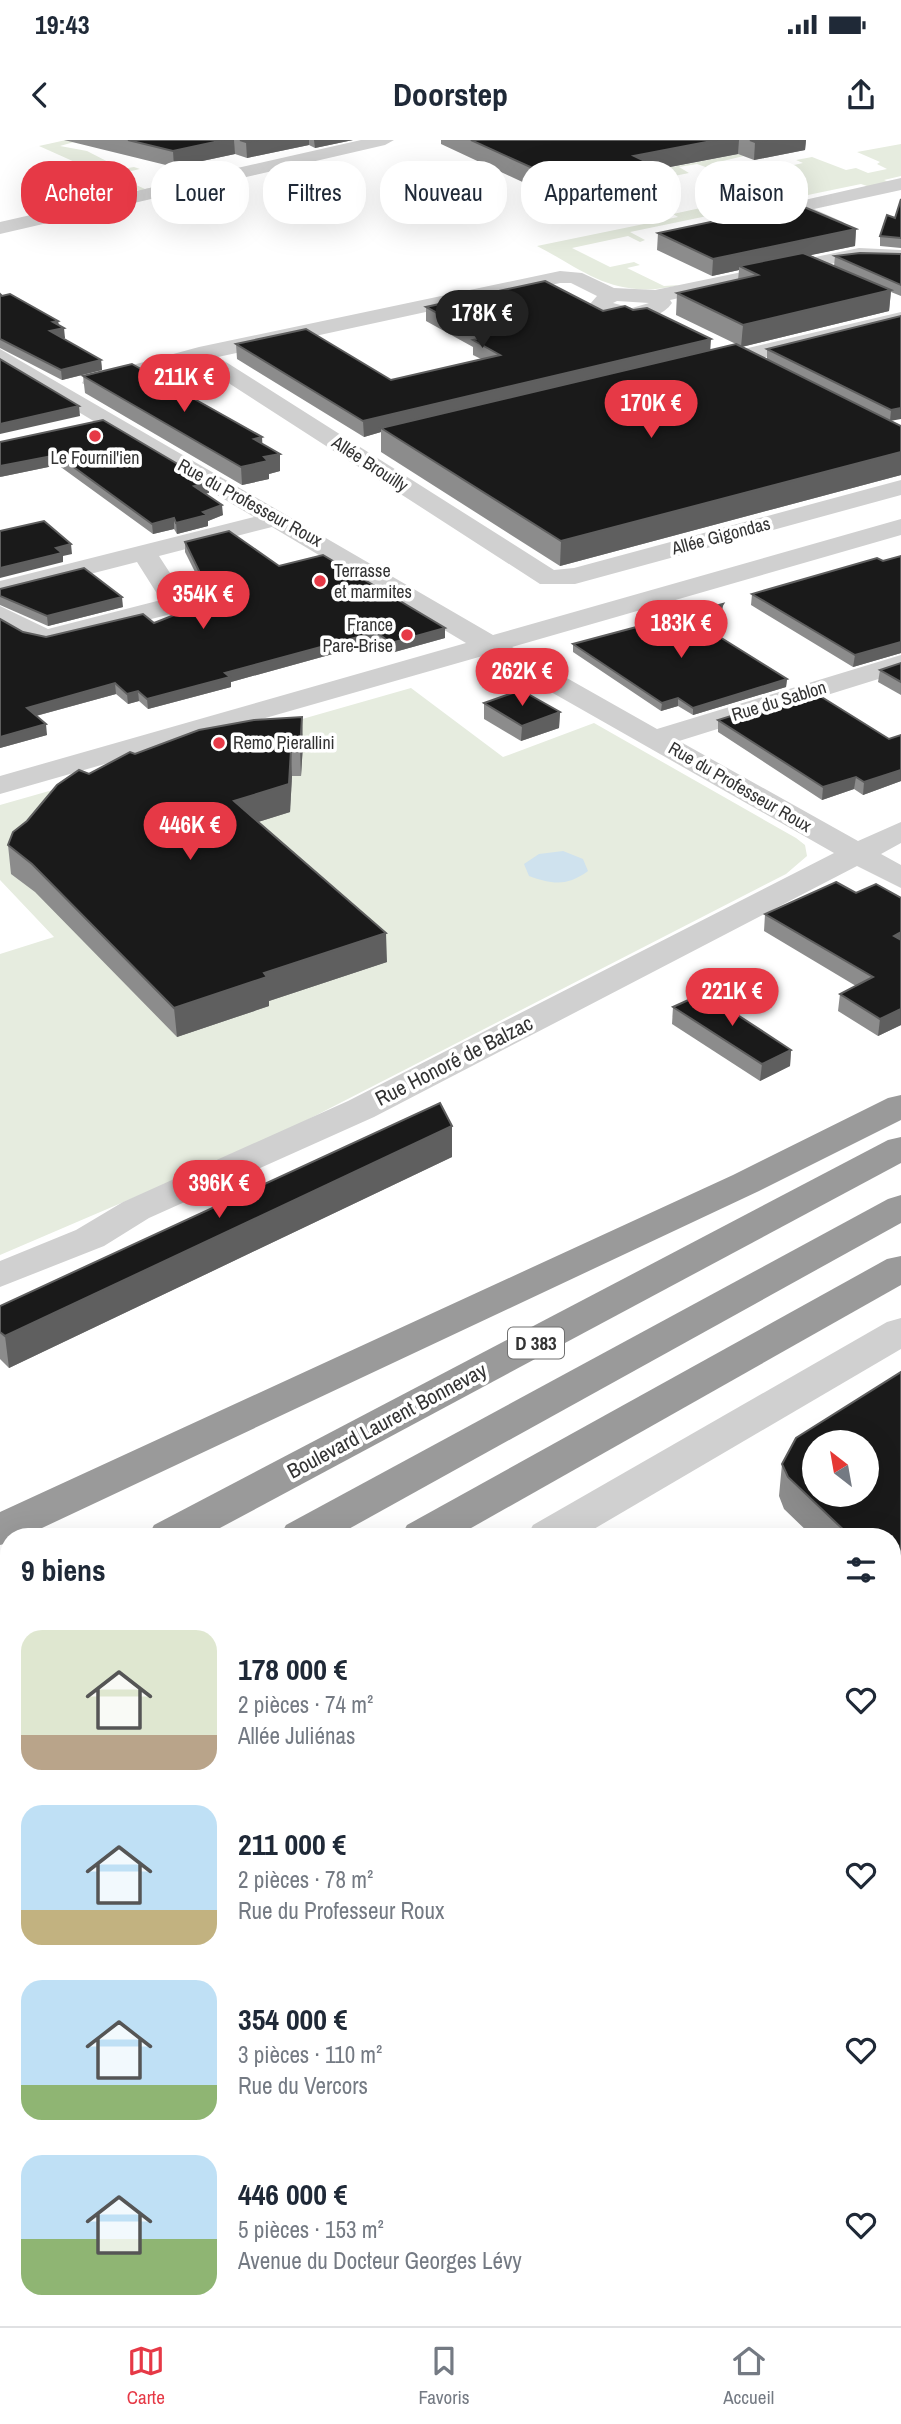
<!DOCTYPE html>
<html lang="fr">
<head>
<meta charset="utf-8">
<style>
	body { margin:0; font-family:"Archivo Narrow",sans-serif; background:#f6f6f7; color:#1f2937; height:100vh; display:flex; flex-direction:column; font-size:26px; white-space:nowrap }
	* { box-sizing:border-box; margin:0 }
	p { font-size:23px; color:#747a83 }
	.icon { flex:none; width:38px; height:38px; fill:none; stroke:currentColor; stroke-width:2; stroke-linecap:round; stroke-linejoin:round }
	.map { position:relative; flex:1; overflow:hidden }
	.sheet { position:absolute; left:0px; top:1388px; width:901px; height:800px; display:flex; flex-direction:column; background:#fff; border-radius:28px 28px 0 0; box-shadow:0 7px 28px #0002 }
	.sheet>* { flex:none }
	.hud { position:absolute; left:21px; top:21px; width:859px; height:63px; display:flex; gap:14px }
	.needle { width:46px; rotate:329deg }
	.tools { position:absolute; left:802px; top:1290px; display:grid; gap:14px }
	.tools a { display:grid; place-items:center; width:77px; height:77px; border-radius:50%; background:#fff; box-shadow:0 7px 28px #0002; font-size:35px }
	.price { position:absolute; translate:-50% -60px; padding:0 16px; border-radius:24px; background:#e63946; color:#fff; font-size:23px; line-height:46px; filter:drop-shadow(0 2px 4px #0008) }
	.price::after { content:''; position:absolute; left:50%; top:42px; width:21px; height:16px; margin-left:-10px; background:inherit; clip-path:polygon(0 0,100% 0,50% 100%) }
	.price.current { background:#222; color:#fff }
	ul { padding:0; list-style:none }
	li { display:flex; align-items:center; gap:21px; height:175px; padding:0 21px }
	li span { display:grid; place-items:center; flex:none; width:196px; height:140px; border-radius:21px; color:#555 }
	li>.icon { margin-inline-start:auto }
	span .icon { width:84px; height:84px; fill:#fffc; stroke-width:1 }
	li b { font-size:30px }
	h2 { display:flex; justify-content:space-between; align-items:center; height:84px; padding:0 21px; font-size:30px }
	.pill { padding:0 24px; border-radius:28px; background:#fff; box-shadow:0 7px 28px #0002; font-size:24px; line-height:63px }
	.pill.current { background:#e63946; color:#fff }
	.status { display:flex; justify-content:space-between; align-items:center; height:49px; padding:0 35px; background:#fff; direction:ltr }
	.status svg { height:19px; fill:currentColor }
	header { display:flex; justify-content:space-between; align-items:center; height:91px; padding:0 21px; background:#fff; font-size:32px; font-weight:700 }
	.dock { display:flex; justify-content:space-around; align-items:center; height:98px; border-top:2px solid #e0e1e3; background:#fff; font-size:19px; color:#747a83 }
	.dock a { display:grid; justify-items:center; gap:4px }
	.dock .current { color:#e63946 }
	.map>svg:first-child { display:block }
</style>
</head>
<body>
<div class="status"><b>19:43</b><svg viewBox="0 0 49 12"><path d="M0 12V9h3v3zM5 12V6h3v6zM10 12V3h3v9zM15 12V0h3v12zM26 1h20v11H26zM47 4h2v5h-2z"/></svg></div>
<header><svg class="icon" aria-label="back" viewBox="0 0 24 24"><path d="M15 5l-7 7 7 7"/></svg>Doorstep<svg class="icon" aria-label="share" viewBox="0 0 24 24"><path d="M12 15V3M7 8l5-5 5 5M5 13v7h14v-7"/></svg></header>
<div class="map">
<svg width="901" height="2186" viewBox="0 0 901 2186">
	<rect width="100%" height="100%" fill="#fff"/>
	<g fill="#e6ecdf">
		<path d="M66,0L74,2L60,6L87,11L122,29L134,27L140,29L114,35L145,49L181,41L170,35L206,26L218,31L229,29L235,31L142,52L39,6Z"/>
		<path d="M901,4V36L884,40L891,43L870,47L861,44L630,92L645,100L640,102L628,96L572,108L610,127L634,122L640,125L627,128L664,146L680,145C614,161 584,130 537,106L678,77L673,74L779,51L743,36L803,23L796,20L812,17L846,30L856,28L868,33L887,29L877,24L880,22L857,12Z"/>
		<path d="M738,14L744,16L710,24L735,21L740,23L711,29L697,24L679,27L689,33L664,38L658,36L677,32L654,35L647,32Z"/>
		<path d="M411,548L503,617L594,583L796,698L805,705L807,716L786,734L268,1000L0,1115V814L54,797L0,740V665Z"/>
	</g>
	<path fill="#cfe2ee" d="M563,711L583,719L588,731C566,747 552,744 529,736L524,724L539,714Z"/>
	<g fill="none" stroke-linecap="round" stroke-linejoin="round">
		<g fill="#d0d0d0" fill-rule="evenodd">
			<path d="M361,0H394L385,5L0,94V82Z"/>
			<path d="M901,38V50L814,69L843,82L846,86L843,90H829L784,68L787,64Z"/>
			<path d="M859,108L901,110V122L859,120L835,123L670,160L672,163C656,186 607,187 590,164L597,156L571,143H560L218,217L554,430L574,428L901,340V355L575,444H540L196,222L93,250L82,243L85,238L199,207L560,131L582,133L614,148L655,150ZM617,161L649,163L632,168L613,163Z"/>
			<path d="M901,172V184L701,233L690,226L693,221Z"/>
			<path d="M0,209L493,495L901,379V395L512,507L657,589L901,515V532L679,601L858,701L901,682V703L881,714L901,725V748L857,726L374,977L149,1078L104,1106L0,1147V1121L76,1090L123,1062L348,961L834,713L486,515L0,654V636L466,503L272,387L159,416L190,464L187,470L48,505L25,500L0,485V466L48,489L161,460L137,422L0,457V441L254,377L0,225Z"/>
			<path d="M901,1178V1209L582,1396H527L533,1385L887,1182Z"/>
		</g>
		<g fill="#9a9a9a" fill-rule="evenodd">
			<path d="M901,955V980L759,1051L25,1396H9V1403L0,1405V1372L733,1035L888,958Z"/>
			<path d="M901,997V1023L205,1396H148L154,1385L888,1000Z"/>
			<path d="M901,1055V1083L336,1396H280L286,1385L888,1059Z"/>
			<path d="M901,1116V1145L457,1396H401L407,1385L887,1119Z"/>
			<path d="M9,1465V1501L0,1504V1468Z"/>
			<path d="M9,1542V1580L0,1583V1545Z"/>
			<path d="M9,1618V1659L0,1662V1621Z"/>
		</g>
	</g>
	<g fill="#8c8c8c">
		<path d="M64,0H353L315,8L309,5L247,18L235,14L174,27Z"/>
		<path d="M441,0H806L805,10L754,20L738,14L649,31L648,41L559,59L441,4Z"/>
		<path d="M901,59V108L880,106V96L895,78Z"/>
		<path d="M856,89L855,106L810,115L834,126L835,116L901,114V156L891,152L889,171L742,207L767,219V209L901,176L891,281L901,286V335L560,426L381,312V292L364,297L237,219L236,204L391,240L481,219L473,215V207L426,181V167L603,171L710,210L736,204L676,175L677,153L738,140L739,130L712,136L657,110L658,93Z"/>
		<path d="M0,154L58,181L59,185L65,198H62L101,220L102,230L62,240L0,208Z"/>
		<path d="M83,236L262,304L280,314V331L269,334V339L242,345L85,253Z"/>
		<path d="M103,280L209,353H206L223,375L208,381V386L177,394L174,389L153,394L58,325L0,337Z"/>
		<path d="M185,402L279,426L445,498L391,513L376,502L231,542V547L148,569L139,561L128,564L116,554L36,576L47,595L0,608V479L23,492L46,497L154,483L206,462L197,443L196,434L185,412Z"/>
		<path d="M901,416V513L853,527L751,465L752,454L883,421Z"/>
		<path d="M0,449L123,467L48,486L0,465Z"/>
		<path d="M723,464L722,471L710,491L787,539L786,547L693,575L678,566L661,571L573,512V504Z"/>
		<path d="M901,523V555L878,542L880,530Z"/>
		<path d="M484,563L560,572L559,588L521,601L484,579Z"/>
		<path d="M718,580L889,599L901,595V641L863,655L854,649L822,660L718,592Z"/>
		<path d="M303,604L301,636H292L290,672L258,682L387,822L269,861V866L177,897L35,752L11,734L8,705L89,634L135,614Z"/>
		<path d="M856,753L901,758V885L878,896L838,871L840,854L856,846L764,791L765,774Z"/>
		<path d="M673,867L791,910L790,926L760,941L672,884Z"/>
		<path d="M452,986V1017L9,1228L0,1219V1166Z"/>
		<path d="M901,1232V1482L892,1474V1396H812L784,1369L779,1356L782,1324Z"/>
		<path d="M901,1659V1738L892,1729V1664Z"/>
	</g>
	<g fill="#5f5f5f">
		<path d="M224,0H234L235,14L174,27L173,11Z"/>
		<path d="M258,0H309V5L247,18L246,2Z"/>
		<path d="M314,0H353L315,8Z"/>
		<path d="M717,0H739L738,14L649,31L648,41L559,59V40L634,16Z"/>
		<path d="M767,0H806L805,10L754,20L755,2Z"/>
		<path d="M856,89L855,106L744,129L739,126V130L712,136L713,119Z"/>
		<path d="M891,150L889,171L741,207L743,185Z"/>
		<path d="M58,181L59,189L64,188L65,198L51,201L50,191L53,182Z"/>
		<path d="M711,199L710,214L381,288V292L364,297L363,281Z"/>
		<path d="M101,220L102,230L62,240L61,230Z"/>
		<path d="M79,266L80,276L0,294V284Z"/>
		<path d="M901,268V279L890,281L891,270Z"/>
		<path d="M262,297L263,315L254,299Z"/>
		<path d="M901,312V335L560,426L561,401Z"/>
		<path d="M280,314V331L269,334V339L242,345L241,327L264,317Z"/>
		<path d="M57,315L58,325L0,337V326Z"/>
		<path d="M208,342L209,353L195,356L194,346Z"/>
		<path d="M222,365L223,375L208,381V386L177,394L176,383Z"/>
		<path d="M174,378V389L153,394L152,384Z"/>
		<path d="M71,404L72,414L63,416V422L0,438V428L56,408Z"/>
		<path d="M122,457L123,467L48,486L47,476Z"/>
		<path d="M723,464L722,471L707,497V489Z"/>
		<path d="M445,488V498L391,513V503Z"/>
		<path d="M376,492V502L231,542V547L148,569L147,559L225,533Z"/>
		<path d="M901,502V513L853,527L855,515Z"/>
		<path d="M787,539L786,547L693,575V568Z"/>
		<path d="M115,543L116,554L28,578L27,568Z"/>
		<path d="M138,551L139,561L128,564L127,554Z"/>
		<path d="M678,558V566L661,571L662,563Z"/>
		<path d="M560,572L559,588L521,601L522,586Z"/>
		<path d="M302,577L303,604L301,636L300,609Z"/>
		<path d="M46,584L47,595L0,608V597Z"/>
		<path d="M291,609L292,636L290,672L236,689L234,661Z"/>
		<path d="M901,630V641L863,655L864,642Z"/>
		<path d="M856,637L854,649L822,660L823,647Z"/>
		<path d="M901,792V808L894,796Z"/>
		<path d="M386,793L387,822L269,861V866L177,897L174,868L264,833Z"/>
		<path d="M901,869V885L878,896L880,879Z"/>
		<path d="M791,910L790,926L760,941L762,924Z"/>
		<path d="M452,986V1017L9,1228L5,1196Z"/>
		<path d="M9,1882V1911L0,1915V1887Z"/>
		<path d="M61,2179H110L96,2186H47Z"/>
	</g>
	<g fill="#1a1a1a" stroke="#5f5f5f" stroke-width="2" fill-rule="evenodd">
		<path d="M128,0H224L173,11Z"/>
		<path d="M240,0H258L246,2Z"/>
		<path d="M471,0H717L634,16L649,23L559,40Z"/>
		<path d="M750,0H767L755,2Z"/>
		<path d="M901,59V98L880,96L887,75L895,78Z"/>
		<path d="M797,64L856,89L713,119L658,93Z"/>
		<path d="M803,113L891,150L743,185L677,153L758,135L739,126Z"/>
		<path d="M860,113L901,114V145L835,116Z"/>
		<path d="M545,141L603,171L625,166L633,170L647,168L711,199L363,281L236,204L306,189L391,240L500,215L473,200L483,198L426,167Z"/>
		<path d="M0,154L2,156L10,154L58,181L53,182L64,188L50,191L101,220L61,230L0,199Z"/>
		<path d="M901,176V268L891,270L767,209Z"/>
		<path d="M736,204L901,286V312L561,401L381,288Z"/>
		<path d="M0,219L79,266L0,284Z"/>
		<path d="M132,224L262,297L254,299L280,314L264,317L268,321L241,327L83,236Z"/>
		<path d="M103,280L208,342L194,346L222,365L203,372L207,375L176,383L174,378L152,384L57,315L0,326V302Z"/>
		<path d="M44,381L71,404L56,408L62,413L0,428V391Z"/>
		<path d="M229,391L279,426L323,415L445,488L391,503L376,492L225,533L230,537L147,559L138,551L127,554L115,543L27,568L46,584L0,597V479L23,492L46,497L143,474L154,483L210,461L196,433H200L185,402Z"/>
		<path d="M901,416V502L855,515L752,454L877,418L883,421Z"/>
		<path d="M84,428L122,457L47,476L0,456V449Z"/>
		<path d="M723,464L707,489L787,539L693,568L678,558L662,563L573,504Z"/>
		<path d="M901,523V542L880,530Z"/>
		<path d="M521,550L560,572L522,586L484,563Z"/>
		<path d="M812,551L889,599L901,595V630L864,642L856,637L823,647L718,580Z"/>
		<path d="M302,577L300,609H291L289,644L234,661L386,793L264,833L267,837L174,868L32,724L8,705L13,692L27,681L57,645L79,630L89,634L130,612L135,614L199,590L254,580Z"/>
		<path d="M836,742L856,753L876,744L901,758V792L894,796L901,800V869L880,879L840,854L873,837L765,774Z"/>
		<path d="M704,853L791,910L762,924L673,867Z"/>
		<path d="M440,963L452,986L5,1196L0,1192V1166Z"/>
		<path d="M901,1232V1445L892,1437V1396H850L788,1337L782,1324L796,1298ZM814,1302H866V1354H814Z"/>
		<path d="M579,1391L585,1396H569Z"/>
		<path d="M901,1659V1700L892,1691V1664Z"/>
		<path d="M9,1792V1882L0,1887V1796Z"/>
		<path d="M9,2017V2179H61L47,2186H0V2022Z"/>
	</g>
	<g fill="#e63946" stroke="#fff" stroke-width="2.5">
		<circle cx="95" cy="296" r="7"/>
		<circle cx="320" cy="441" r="7"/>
		<circle cx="407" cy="495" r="7"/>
		<circle cx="219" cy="603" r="7"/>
	</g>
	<g text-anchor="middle" stroke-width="7" stroke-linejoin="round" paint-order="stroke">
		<g font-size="18" fill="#333" stroke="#fff" text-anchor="start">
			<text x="95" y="324" text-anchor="middle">Le Fournil'ien</text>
			<text x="334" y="437">Terrasse<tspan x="334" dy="21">et marmites</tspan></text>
			<text x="393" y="491" text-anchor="end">France<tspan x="393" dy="21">Pare-Brise</tspan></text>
			<text x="233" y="609">Remo Pierallini</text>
		</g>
		<g font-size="18" fill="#333" stroke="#fff">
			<text transform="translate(370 324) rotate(33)" y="6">Allée Brouilly</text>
			<text transform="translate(250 363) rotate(29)" y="6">Rue du Professeur Roux</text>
			<text transform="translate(721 396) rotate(-15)" y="6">Allée Gigondas</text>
			<text transform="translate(779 561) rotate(-17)" y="6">Rue du Sablon</text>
			<text transform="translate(740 647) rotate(30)" y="6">Rue du Professeur Roux</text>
		</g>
		<rect fill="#fff" stroke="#707070" stroke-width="2" x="508" y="1187.5" width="56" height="31" rx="5"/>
		<g font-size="19" font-weight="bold" fill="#333">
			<text x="536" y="1210">D 383</text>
		</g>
		<g font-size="21" fill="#333" stroke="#fff">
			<text transform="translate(454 921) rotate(-27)" y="7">Rue Honoré de Balzac</text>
			<text transform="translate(387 1281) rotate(-28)" y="7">Boulevard Laurent Bonnevay</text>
		</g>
	</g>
</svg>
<div class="tools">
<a><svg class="needle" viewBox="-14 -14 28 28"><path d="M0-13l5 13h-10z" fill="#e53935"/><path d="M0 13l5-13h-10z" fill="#747a83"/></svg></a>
</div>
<b class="price current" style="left:482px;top:210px">178K €</b>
<b class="price" style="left:184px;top:274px">211K €</b>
<b class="price" style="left:651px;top:300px">170K €</b>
<b class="price" style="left:203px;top:491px">354K €</b>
<b class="price" style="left:681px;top:520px">183K €</b>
<b class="price" style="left:522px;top:568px">262K €</b>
<b class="price" style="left:190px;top:722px">446K €</b>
<b class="price" style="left:732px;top:888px">221K €</b>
<b class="price" style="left:219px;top:1080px">396K €</b>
<div class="hud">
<a class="pill current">Acheter</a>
<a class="pill">Louer</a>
<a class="pill">Filtres</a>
<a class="pill">Nouveau</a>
<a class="pill">Appartement</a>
<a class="pill">Maison</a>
</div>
<section class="sheet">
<h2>9 biens<svg class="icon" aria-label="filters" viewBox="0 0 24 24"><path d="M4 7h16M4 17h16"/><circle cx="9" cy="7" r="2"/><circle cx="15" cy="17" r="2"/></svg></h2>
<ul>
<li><span style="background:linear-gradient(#dfe7d0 75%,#b9a48a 0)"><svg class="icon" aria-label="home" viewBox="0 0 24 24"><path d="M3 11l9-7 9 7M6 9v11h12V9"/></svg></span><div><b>178 000 €</b><p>2 pièces · 74 m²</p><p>Allée Juliénas</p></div><svg class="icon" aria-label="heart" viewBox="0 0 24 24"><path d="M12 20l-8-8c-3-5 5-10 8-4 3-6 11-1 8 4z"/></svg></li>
<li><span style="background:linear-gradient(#bfe0f5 75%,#c2b280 0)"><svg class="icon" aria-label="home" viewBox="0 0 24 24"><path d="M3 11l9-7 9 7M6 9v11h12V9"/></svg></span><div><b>211 000 €</b><p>2 pièces · 78 m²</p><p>Rue du Professeur Roux</p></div><svg class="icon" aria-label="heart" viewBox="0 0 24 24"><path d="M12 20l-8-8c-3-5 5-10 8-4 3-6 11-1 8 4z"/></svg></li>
<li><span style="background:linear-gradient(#bfe0f5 75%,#8fb573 0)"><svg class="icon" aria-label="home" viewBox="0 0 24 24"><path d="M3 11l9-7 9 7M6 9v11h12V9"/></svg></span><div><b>354 000 €</b><p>3 pièces · 110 m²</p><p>Rue du Vercors</p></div><svg class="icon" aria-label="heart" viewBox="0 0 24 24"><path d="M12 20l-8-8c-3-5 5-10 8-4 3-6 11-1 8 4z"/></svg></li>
<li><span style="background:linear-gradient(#bfe0f5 60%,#8fb573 0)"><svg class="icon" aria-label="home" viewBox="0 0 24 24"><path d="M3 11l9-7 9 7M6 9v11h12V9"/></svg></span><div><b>446 000 €</b><p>5 pièces · 153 m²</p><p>Avenue du Docteur Georges Lévy</p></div><svg class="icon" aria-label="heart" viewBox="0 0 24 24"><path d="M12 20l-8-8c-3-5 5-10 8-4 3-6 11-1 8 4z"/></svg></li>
</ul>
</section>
</div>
<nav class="dock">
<a class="current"><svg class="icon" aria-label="map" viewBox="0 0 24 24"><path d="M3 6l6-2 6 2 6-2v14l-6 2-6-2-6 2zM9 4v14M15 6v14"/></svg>Carte</a>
<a><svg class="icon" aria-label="saved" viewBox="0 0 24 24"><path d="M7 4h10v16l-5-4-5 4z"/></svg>Favoris</a>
<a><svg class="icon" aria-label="home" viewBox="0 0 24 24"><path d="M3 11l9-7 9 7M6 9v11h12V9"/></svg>Accueil</a>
</nav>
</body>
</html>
